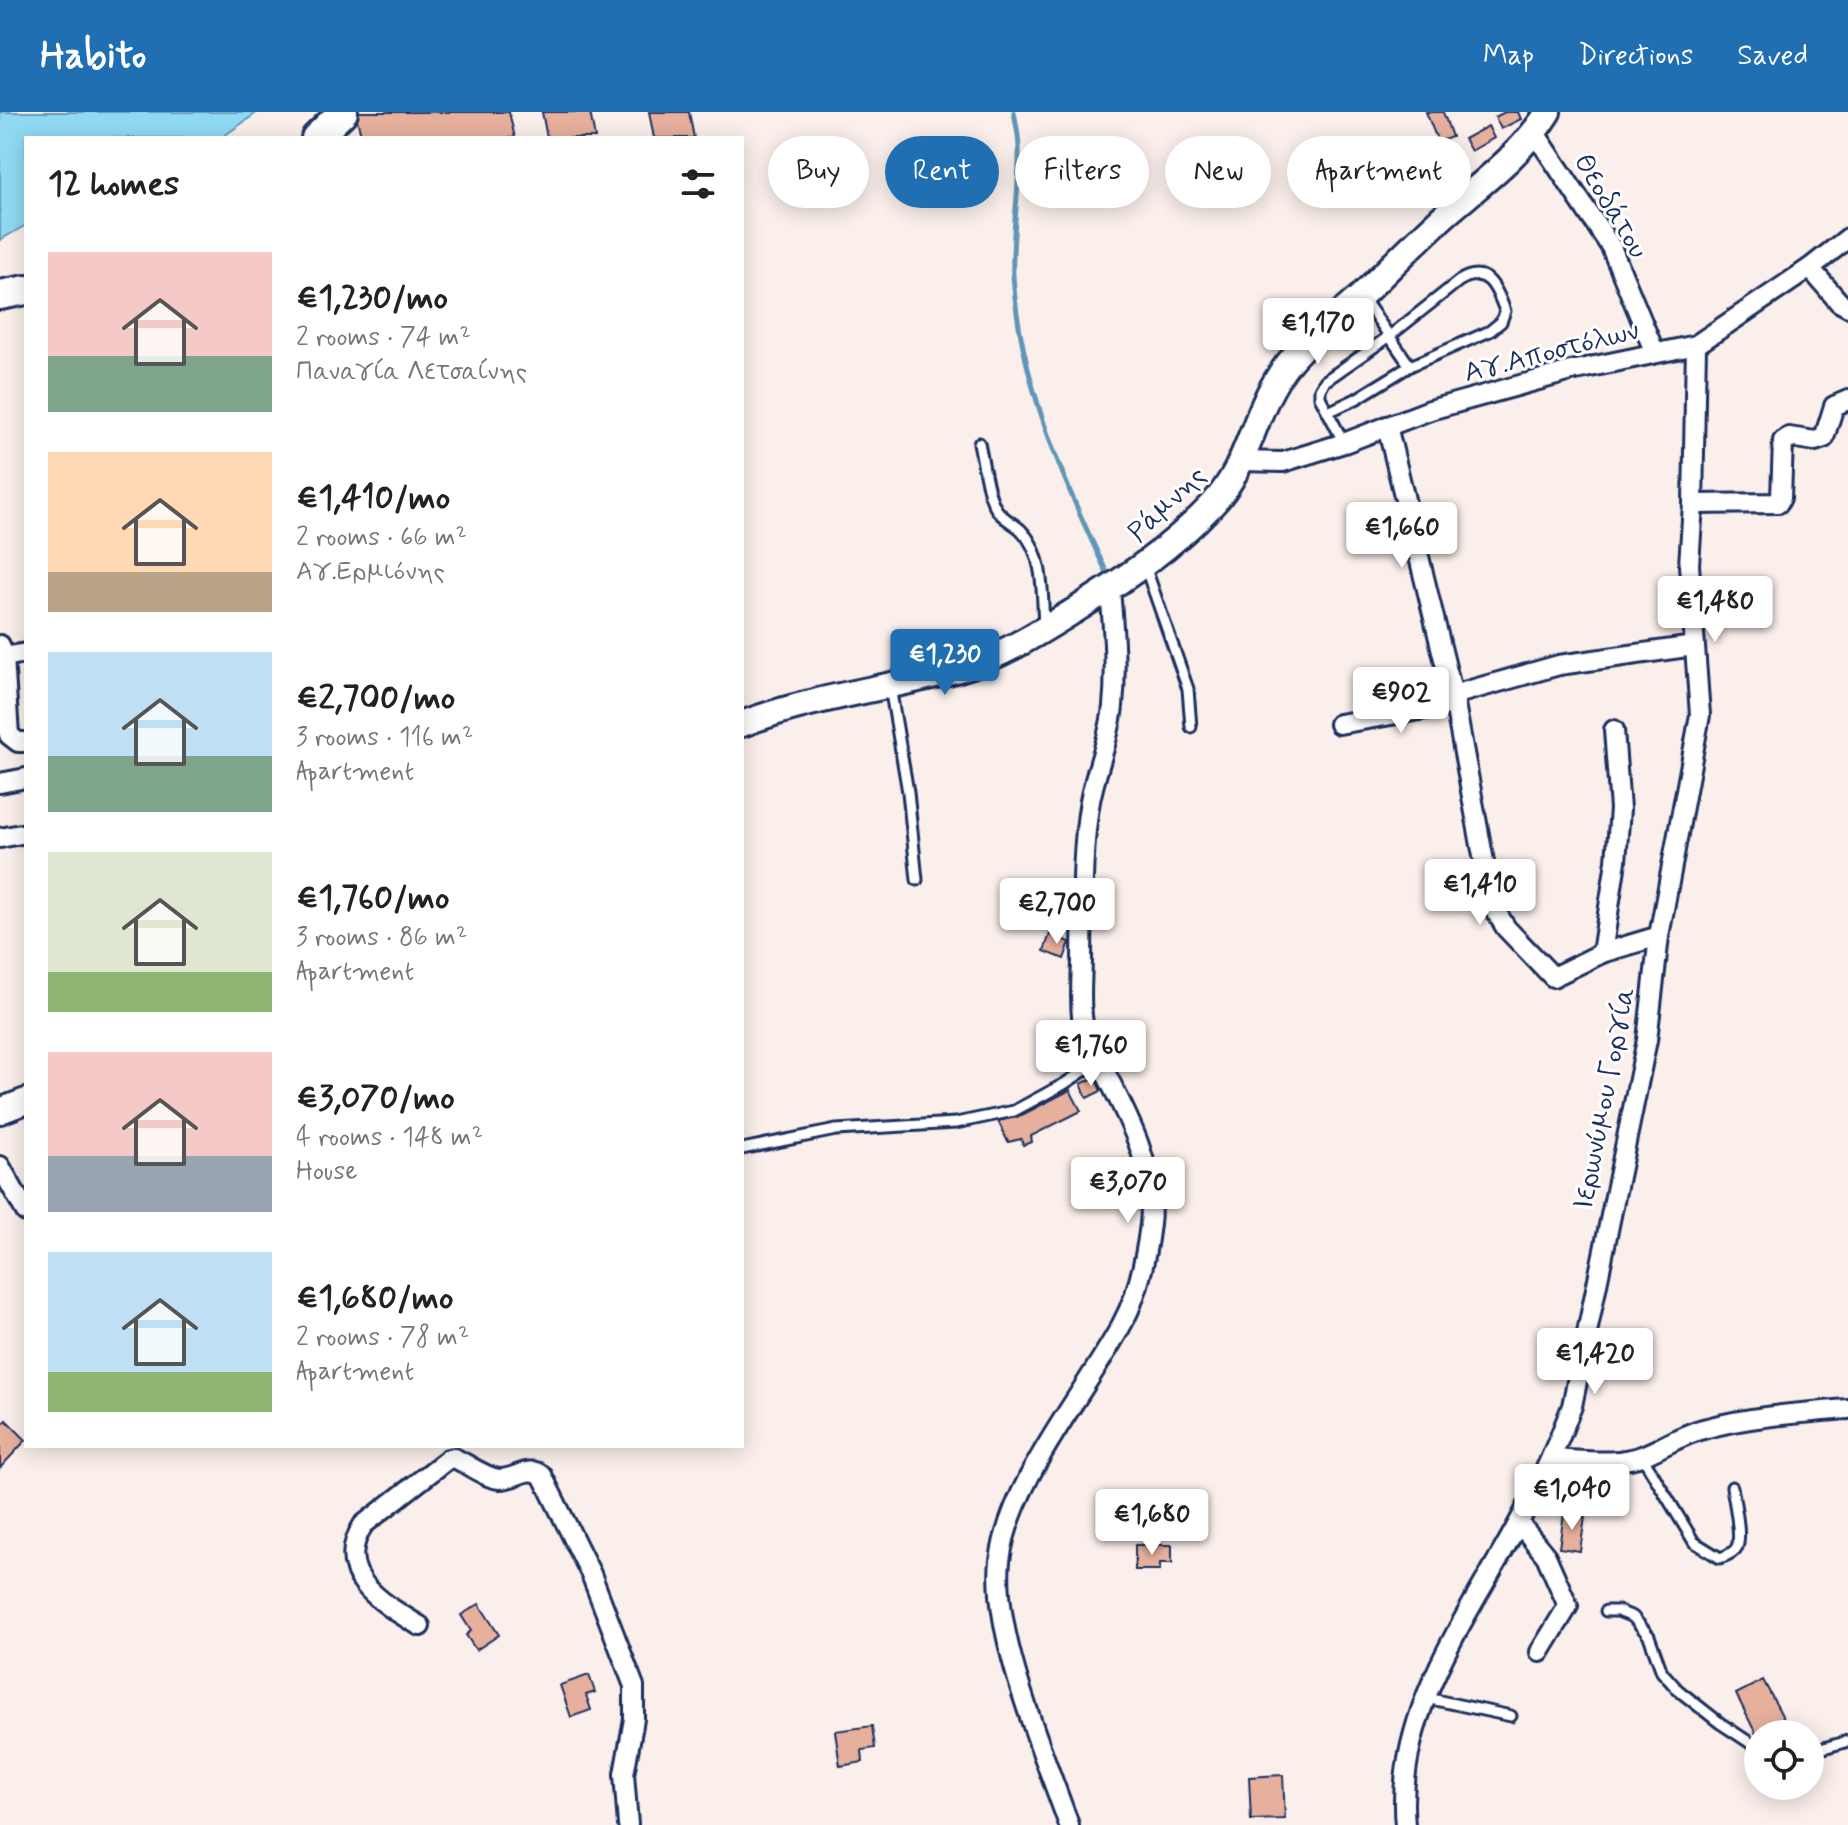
<!DOCTYPE html>
<html lang="en">
<head>
<meta charset="utf-8">
<style>
	body { margin:0; font-family:Mynerve,sans-serif; background:#f2f2f2; color:#222; height:100vh; display:flex; flex-direction:column; font-size:30px; white-space:nowrap }
	* { box-sizing:border-box; margin:0 }
	p { font-size:26px; color:#767676 }
	.icon { flex:none; width:44px; height:44px; fill:none; stroke:currentColor; stroke-width:2; stroke-linecap:round; stroke-linejoin:round }
	.map { position:relative; flex:1; overflow:hidden }
	.drawer { position:absolute; left:24px; top:24px; width:720px; height:1312px; display:flex; flex-direction:column; background:#fff; border-radius:0px; box-shadow:0 4px 20px #0003 }
	.drawer>* { flex:none }
	.guide { position:absolute; left:768px; top:24px; width:760px; height:72px; display:flex; gap:16px }
	.fabs { position:absolute; left:1744px; top:1608px; display:grid; gap:16px }
	.fabs a { display:grid; place-items:center; width:80px; height:80px; border-radius:50%; background:#fff; box-shadow:0 4px 20px #0003; font-size:40px }
	.price { position:absolute; translate:-50% -68px; padding:0 18px; border-radius:8px; background:#fff; color:#222; font-size:26px; line-height:52px; filter:drop-shadow(0 2px 4px #0008) }
	.price::after { content:''; position:absolute; left:50%; top:48px; width:24px; height:18px; margin-left:-12px; background:inherit; clip-path:polygon(0 0,100% 0,50% 100%) }
	.price.active { background:#1f6fb2; color:#fff }
	ul { padding:0; list-style:none }
	li { display:flex; align-items:center; gap:24px; height:200px; padding:0 24px }
	li span { display:grid; place-items:center; flex:none; width:224px; height:160px; border-radius:0px; color:#555 }
	li>.icon { margin-inline-start:auto }
	span .icon { width:96px; height:96px; fill:#fffc; stroke-width:1 }
	li b { font-size:34px }
	h2 { display:flex; justify-content:space-between; align-items:center; height:96px; padding:0 24px; font-size:34px }
	.tag { padding:0 28px; border-radius:36px; background:#fff; box-shadow:0 4px 20px #0003; font-size:28px; line-height:72px }
	.tag.active { background:#1f6fb2; color:#fff }
	header { display:flex; align-items:center; gap:48px; box-sizing:border-box; height:112px; padding:0 40px; background:#1f6fb2; color:#fff }
	header strong { font-size:38px }
	nav { display:flex; gap:44px; margin-inline-start:auto; font-size:28px }
	.map>svg:first-child { display:block }
</style>
</head>
<body>
<header>
<strong>Habito</strong>
<nav><a>Map</a><a>Directions</a><a>Saved</a></nav>
</header>
<div class="map">
<svg width="1848" height="1713" viewBox="0 0 1848 1713">
	<rect width="100%" height="100%" fill="#faefeb"/>
	<filter id="ink" filterUnits="userSpaceOnUse"><feTurbulence type="fractalNoise" baseFrequency=".0125" numOctaves="2"/><feDisplacementMap in="SourceGraphic" scale="16" xChannelSelector="R" yChannelSelector="G"/><feConvolveMatrix kernelMatrix="1 2 1 2 8 2 1 2 1" color-interpolation-filters="sRGB"/></filter>
	<g filter="url(#ink)">
		<path fill="#90d9f2" stroke="#6195b7" stroke-width="2" d="M0,0H258L221,26H26V113L0,128Z"/>
		<g fill="none" stroke-linecap="round" stroke-linejoin="round">
			<path stroke="#6195b7" stroke-width="5" d="M1014,0C1016,12 1019,24 1019,36C1020,79 1011,122 1013,164C1020,268 1062,367 1106,459"/>
		</g>
		<g fill="#e7b09d" stroke="#1b2f5e" stroke-width="2">
			<path d="M355,0H509L515,26H362Z"/>
			<path d="M542,0H590L595,26H547Z"/>
			<path d="M649,0H689L694,26H654Z"/>
			<path d="M1426,0H1443L1452,25L1438,30Z"/>
			<path d="M1505,0H1518L1521,7L1501,17L1495,5Z"/>
			<path d="M1488,14L1494,26L1471,39L1464,27Z"/>
			<path d="M1415,35L1422,47L1400,59L1393,47Z"/>
			<path d="M1050,822L1070,830L1064,847L1044,839Z"/>
			<path d="M1095,965L1101,979L1087,986L1081,972Z"/>
			<path d="M1070,978L1081,999L1031,1024L1032,1030L1023,1033L1021,1027L1008,1030L998,1009L1020,1004Z"/>
			<path d="M6,1308L26,1328L0,1356V1314Z"/>
			<path d="M1564,1401L1585,1405L1580,1439L1559,1436Z"/>
			<path d="M1135,1433H1172V1451H1160V1458H1135Z"/>
			<path d="M479,1492L499,1523L476,1538L466,1523L471,1519L461,1503Z"/>
			<path d="M589,1563L595,1580L586,1583L591,1598L571,1605L560,1573Z"/>
			<path d="M1763,1568L1785,1609L1757,1624L1736,1582Z"/>
			<path d="M872,1614L875,1636L862,1638L863,1650L840,1654L835,1619Z"/>
			<path d="M1283,1663L1285,1707L1251,1708L1249,1665Z"/>
		</g>
		<g fill="none" stroke-linecap="round" stroke-linejoin="round">
			<g stroke="#1b2f5e" stroke-width="15">
				<g id="lane">
					<path d="M1363,186L1410,254"/>
					<path d="M1328,300L1356,287L1410,254L1490,219L1501,210L1505,199C1496,174 1486,152 1459,169L1391,223L1325,269L1320,277V285L1344,331"/>
					<path d="M979,331C983,348 987,385 997,398C1003,407 1014,411 1021,418C1045,442 1042,484 1044,515"/>
					<path d="M1145,454L1188,577L1191,615"/>
					<path d="M890,575L908,680L917,768"/>
					<path d="M742,1037L836,1018L956,1011L1014,999L1064,972L1099,949"/>
					<path d="M1642,1344L1694,1430L1720,1446C1726,1444 1734,1441 1737,1435C1742,1423 1734,1388 1732,1375"/>
					<path d="M1606,1499H1618L1633,1505L1649,1524L1662,1560L1678,1578L1720,1611L1758,1636"/>
					<path d="M1426,1586L1511,1604"/>
					<path d="M1810,1640L1848,1629"/>
				</g>
			</g>
			<g stroke="#1b2f5e" stroke-width="24">
				<g id="street">
					<path d="M1535,21L1611,135L1655,241"/>
					<path d="M1810,156L1839,190L1848,195"/>
					<path d="M1387,314L1455,592L1492,793L1506,816L1553,865L1602,841L1659,824"/>
					<path d="M1242,349L1283,350L1344,331L1430,298L1571,259L1696,233L1810,156L1848,126"/>
					<path d="M1693,392L1778,391L1781,386L1783,329L1789,325L1815,329L1824,326L1834,294L1848,288"/>
					<path d="M0,533L4,545L9,623L18,630H26"/>
					<path d="M4,545L26,541"/>
					<path d="M1453,583L1559,553L1694,534"/>
					<path d="M1339,612L1455,592"/>
					<path d="M0,671L26,666"/>
					<path d="M0,726L26,721"/>
					<path d="M1602,841L1616,749L1620,697L1614,618"/>
					<path d="M0,1054L26,1100"/>
					<path d="M1552,1347C1581,1348 1617,1354 1644,1343C1666,1334 1684,1321 1707,1316C1753,1304 1801,1301 1848,1297"/>
					<path d="M1519,1411L1546,1444L1568,1494L1540,1540"/>
					<path d="M420,1514C382,1491 332,1463 363,1413L448,1347L454,1346C468,1352 485,1366 500,1367C516,1367 528,1353 542,1363L591,1462L634,1574V1607L624,1662L628,1713"/>
					<path d="M1069,1713C1044,1642 992,1522 1000,1449C1009,1370 1085,1282 1122,1212C1138,1183 1146,1145 1150,1112C1156,1059 1131,1010 1107,964C1098,946 1086,930 1083,911C1079,890 1082,866 1082,845C1083,794 1081,740 1090,689C1096,657 1110,626 1113,594C1117,554 1113,516 1110,476"/>
					<path d="M1405,1713C1394,1601 1469,1503 1519,1410C1540,1372 1557,1334 1572,1294L1647,928L1659,824L1700,603L1689,453L1693,392L1696,233"/>
				</g>
			</g>
			<g stroke="#1b2f5e" stroke-width="30">
				<g id="secondary">
					<path d="M742,612C812,585 887,577 959,557C1001,545 1040,520 1077,497C1126,466 1171,436 1211,394C1256,347 1251,287 1300,238C1319,220 1339,203 1359,186C1388,158 1416,129 1446,102C1483,70 1522,42 1548,0"/>
					<path d="M0,999L26,989"/>
				</g>
			</g>
			<g stroke="#1b2f5e" stroke-width="34">
				<g id="primary">
					<path d="M316,26L343,0"/>
					<path d="M0,183L26,178"/>
				</g>
			</g>
			<use href="#lane" stroke="#fff" stroke-width="9"/>
			<use href="#street" stroke="#fff" stroke-width="18"/>
			<use href="#secondary" stroke="#fff" stroke-width="24"/>
			<use href="#primary" stroke="#fff" stroke-width="28"/>
		</g>
	</g>
	<g text-anchor="middle" stroke-width="6" stroke-linejoin="round" paint-order="stroke">
		<g font-size="28" fill="#1b2f5e" stroke="#fff">
			<text transform="translate(1612 93) rotate(59)" y="10">Θεοδάτου</text>
			<text transform="translate(1551 238) rotate(-14)" y="10">Αγ.Αποστόλων</text>
			<text transform="translate(1166 391) rotate(-44)" y="10">Ράμνης</text>
			<text transform="translate(1603 986) rotate(-79)" y="10">Ιερωνύμου Γοργία</text>
		</g>
	</g>
</svg>
<div class="fabs">
<a><svg class="icon" aria-label="locate" viewBox="0 0 24 24"><circle cx="12" cy="12" r="6"/><path d="M12 2v4M12 18v4M2 12h4M18 12h4"/></svg></a>
</div>
<b class="price" style="left:1318px;top:254px">€1,170</b>
<b class="price" style="left:1402px;top:458px">€1,660</b>
<b class="price" style="left:1715px;top:532px">€1,480</b>
<b class="price active" style="left:945px;top:585px">€1,230</b>
<b class="price" style="left:1401px;top:623px">€902</b>
<b class="price" style="left:1480px;top:815px">€1,410</b>
<b class="price" style="left:1057px;top:834px">€2,700</b>
<b class="price" style="left:1091px;top:976px">€1,760</b>
<b class="price" style="left:1128px;top:1113px">€3,070</b>
<b class="price" style="left:1595px;top:1284px">€1,420</b>
<b class="price" style="left:1572px;top:1420px">€1,040</b>
<b class="price" style="left:1152px;top:1445px">€1,680</b>
<div class="guide">
<a class="tag">Buy</a>
<a class="tag active">Rent</a>
<a class="tag">Filters</a>
<a class="tag">New</a>
<a class="tag">Apartment</a>
</div>
<section class="drawer">
<h2>12 homes<svg class="icon" aria-label="filters" viewBox="0 0 24 24"><path d="M4 7h16M4 17h16"/><circle cx="9" cy="7" r="2"/><circle cx="15" cy="17" r="2"/></svg></h2>
<ul>
<li><span style="background:linear-gradient(#f6c9c9 65%,#7fa58c 0)"><svg class="icon" aria-label="home" viewBox="0 0 24 24"><path d="M3 11l9-7 9 7M6 9v11h12V9"/></svg></span><div><b>€1,230/mo</b><p>2 rooms · 74 m²</p><p>Παναγία Λετσαίνης</p></div></li>
<li><span style="background:linear-gradient(#ffd9b3 75%,#b9a48a 0)"><svg class="icon" aria-label="home" viewBox="0 0 24 24"><path d="M3 11l9-7 9 7M6 9v11h12V9"/></svg></span><div><b>€1,410/mo</b><p>2 rooms · 66 m²</p><p>Αγ.Ερμιόνης</p></div></li>
<li><span style="background:linear-gradient(#bfe0f5 65%,#7fa58c 0)"><svg class="icon" aria-label="home" viewBox="0 0 24 24"><path d="M3 11l9-7 9 7M6 9v11h12V9"/></svg></span><div><b>€2,700/mo</b><p>3 rooms · 116 m²</p><p>Apartment</p></div></li>
<li><span style="background:linear-gradient(#dfe7d0 75%,#8fb573 0)"><svg class="icon" aria-label="home" viewBox="0 0 24 24"><path d="M3 11l9-7 9 7M6 9v11h12V9"/></svg></span><div><b>€1,760/mo</b><p>3 rooms · 86 m²</p><p>Apartment</p></div></li>
<li><span style="background:linear-gradient(#f6c9c9 65%,#9aa5b1 0)"><svg class="icon" aria-label="home" viewBox="0 0 24 24"><path d="M3 11l9-7 9 7M6 9v11h12V9"/></svg></span><div><b>€3,070/mo</b><p>4 rooms · 148 m²</p><p>House</p></div></li>
<li><span style="background:linear-gradient(#bfe0f5 75%,#8fb573 0)"><svg class="icon" aria-label="home" viewBox="0 0 24 24"><path d="M3 11l9-7 9 7M6 9v11h12V9"/></svg></span><div><b>€1,680/mo</b><p>2 rooms · 78 m²</p><p>Apartment</p></div></li>
</ul>
</section>
</div>
</body>
</html>
